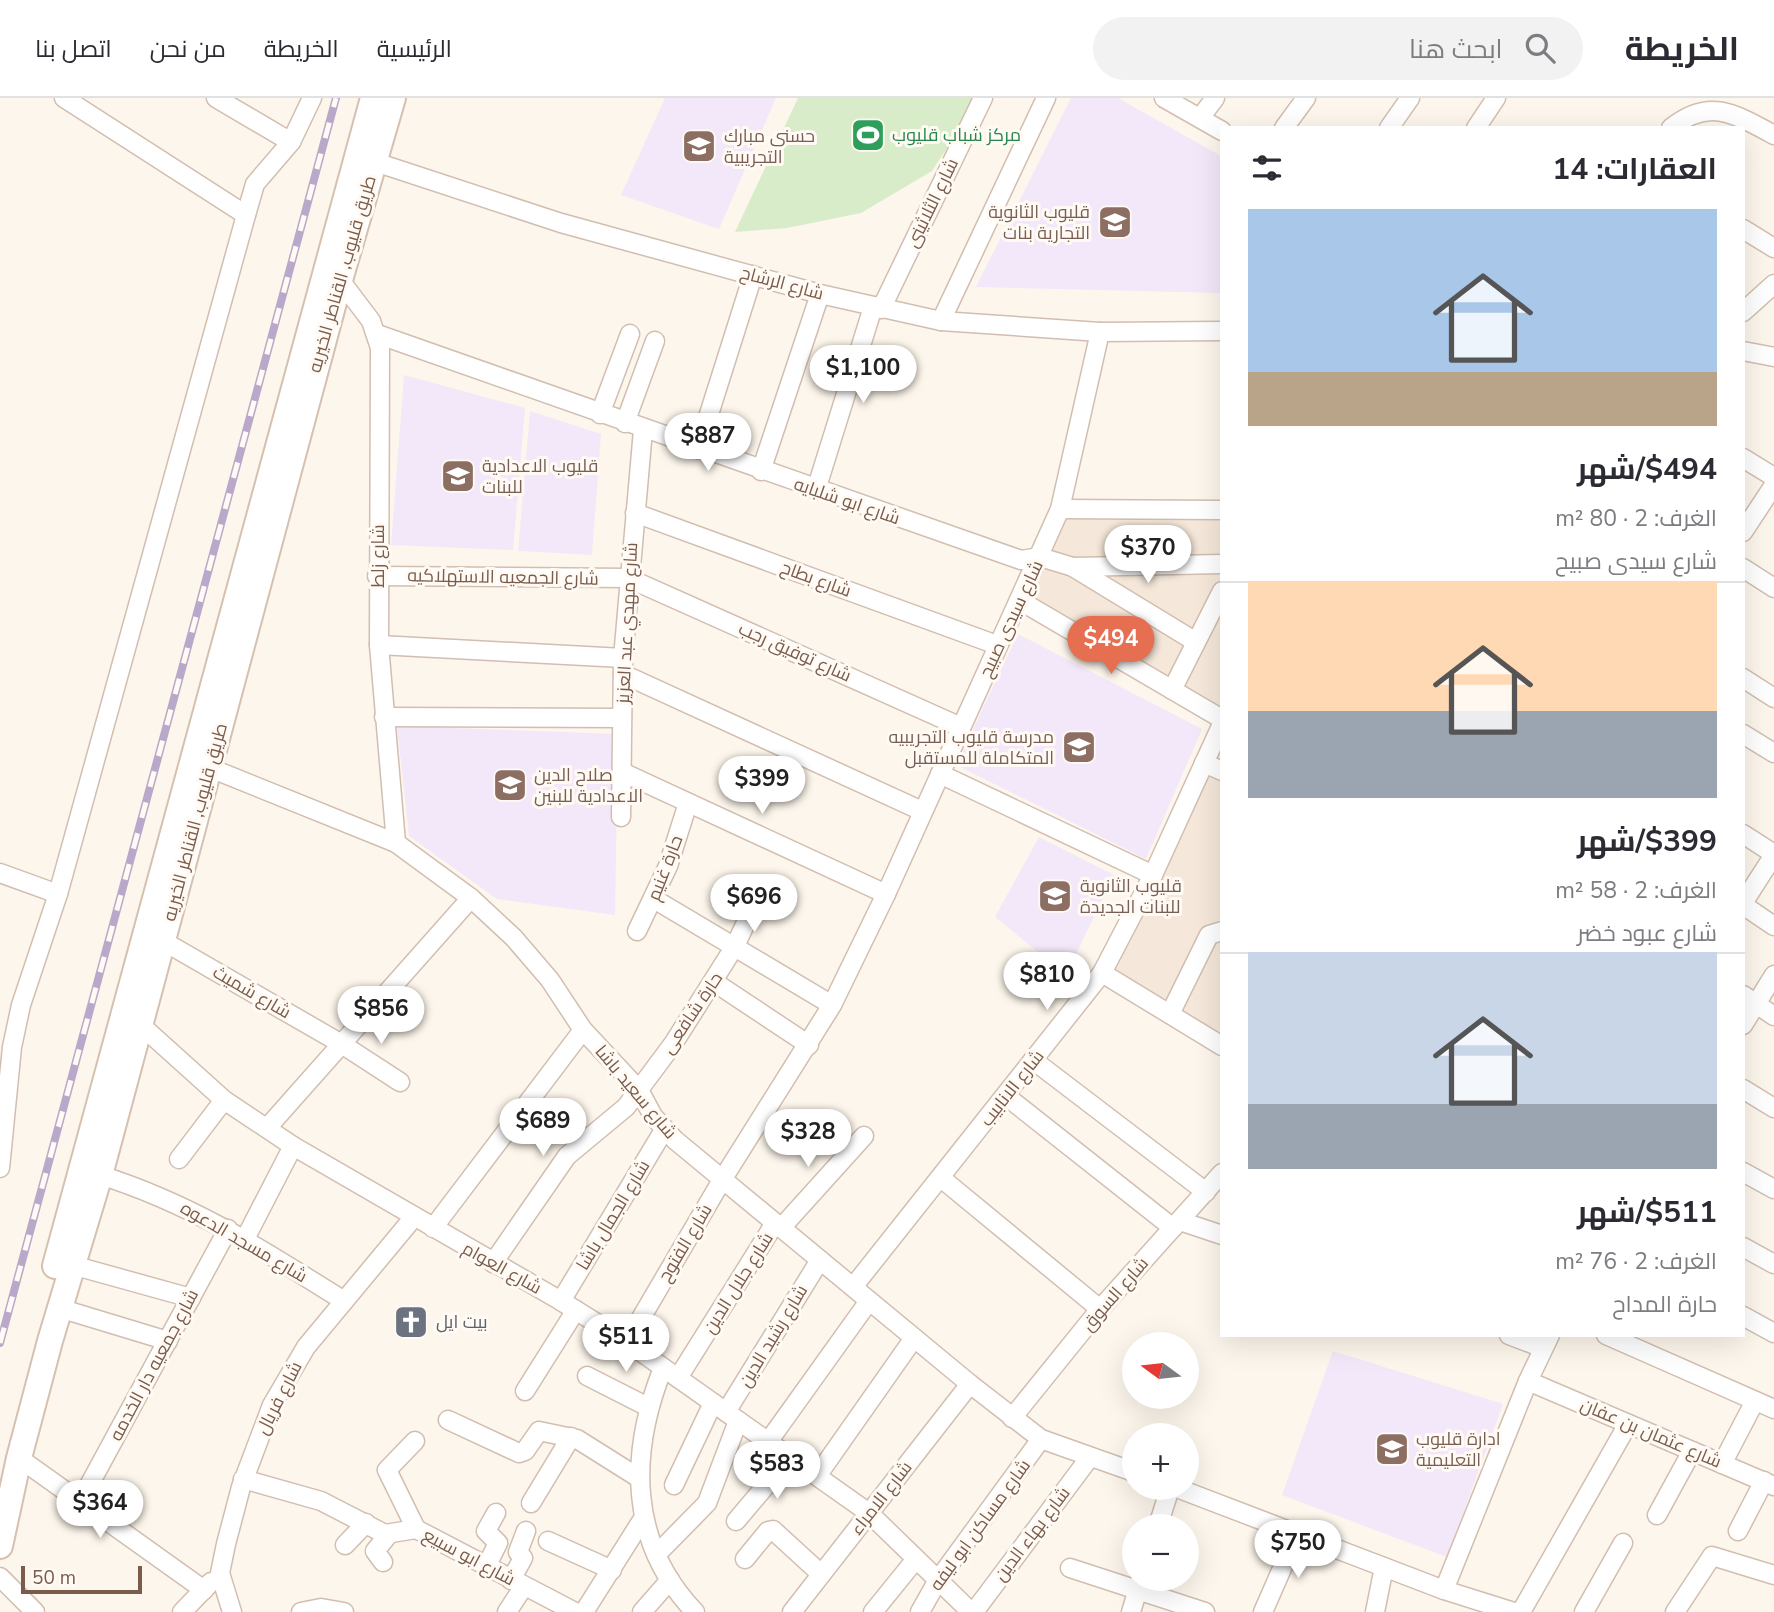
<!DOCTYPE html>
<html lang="ar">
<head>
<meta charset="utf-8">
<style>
	body { margin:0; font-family:"Nunito Sans",Cairo,sans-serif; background:#f2f2f3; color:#2b2b33; direction:rtl; height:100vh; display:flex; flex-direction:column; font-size:26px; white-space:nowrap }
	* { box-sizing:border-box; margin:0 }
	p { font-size:23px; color:#7c7c81 }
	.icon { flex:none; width:38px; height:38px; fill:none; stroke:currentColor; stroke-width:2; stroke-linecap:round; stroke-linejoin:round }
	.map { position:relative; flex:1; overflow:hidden; direction:ltr }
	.details { position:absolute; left:1220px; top:28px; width:525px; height:1211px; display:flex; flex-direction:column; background:#fff; border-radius:0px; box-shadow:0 7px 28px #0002; direction:rtl }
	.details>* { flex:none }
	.needle { width:46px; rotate:285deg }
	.buttons { position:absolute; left:1122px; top:1234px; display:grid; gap:14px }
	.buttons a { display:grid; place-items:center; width:77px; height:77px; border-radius:50%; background:#fff; box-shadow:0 7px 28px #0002; font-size:35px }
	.scale { position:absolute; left:21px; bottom:18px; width:121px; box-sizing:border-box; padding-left:7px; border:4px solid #7a5c4d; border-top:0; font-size:19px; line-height:24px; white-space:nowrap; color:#7a5c4d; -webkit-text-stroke:5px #fffaf3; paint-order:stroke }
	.price { position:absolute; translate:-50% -60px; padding:0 16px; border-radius:24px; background:#fff; color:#222; font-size:23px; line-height:46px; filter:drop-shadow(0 2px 4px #0008) }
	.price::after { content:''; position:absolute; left:50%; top:42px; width:21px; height:16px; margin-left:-10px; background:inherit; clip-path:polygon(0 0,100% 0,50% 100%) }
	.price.active { background:#e76f51; color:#fff }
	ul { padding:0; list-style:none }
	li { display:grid; align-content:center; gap:14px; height:371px; padding:0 28px }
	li+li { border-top:2px solid #e1e1e2 }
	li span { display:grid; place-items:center; height:217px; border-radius:0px; color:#555 }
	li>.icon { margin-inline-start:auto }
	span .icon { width:126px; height:126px; fill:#fffc; stroke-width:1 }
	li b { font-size:30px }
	h2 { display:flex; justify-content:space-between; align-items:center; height:84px; padding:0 28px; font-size:30px }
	header { display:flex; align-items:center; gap:42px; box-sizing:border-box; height:98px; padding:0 35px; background:#fff; border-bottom:2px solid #e1e1e2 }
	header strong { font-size:33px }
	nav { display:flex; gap:38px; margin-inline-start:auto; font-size:24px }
	.search { width:490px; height:63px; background:#f2f2f3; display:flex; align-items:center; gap:18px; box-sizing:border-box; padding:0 24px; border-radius:38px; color:#7c7c81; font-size:26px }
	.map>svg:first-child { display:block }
</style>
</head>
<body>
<header>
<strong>الخريطة</strong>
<div class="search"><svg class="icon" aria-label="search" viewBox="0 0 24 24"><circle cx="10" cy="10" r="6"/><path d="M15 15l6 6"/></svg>ابحث هنا</div>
<nav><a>الرئيسية</a><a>الخريطة</a><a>من نحن</a><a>اتصل بنا</a></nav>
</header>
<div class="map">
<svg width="1774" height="1514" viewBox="0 0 1774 1514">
	<rect width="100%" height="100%" fill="#fdf6ec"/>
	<g fill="#f5e8da">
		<path d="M1065,415L1221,417V615L1027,499Z"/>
		<path d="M1221,648V938L1113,873Z"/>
	</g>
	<g fill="#f3e8fa">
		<path d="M665,0H776L719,131L621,97Z"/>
		<path d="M1071,0H1118L1221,58V195L976,189Z"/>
		<path d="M404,277L525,310L513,452L391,447Z"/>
		<path d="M530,313L601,336L592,457L518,453Z"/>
		<path d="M1018,536L1202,631L1146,761L956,667Z"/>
		<path d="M397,628L618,636L615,817L497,801L409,738Z"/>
		<path d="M1039,739L1114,777L1066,877L995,819Z"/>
		<path d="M1333,1253L1503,1306L1447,1459L1282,1397Z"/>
	</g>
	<path fill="#d8ecc9" d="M798,0H980L932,73L861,115L787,130L735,134Z"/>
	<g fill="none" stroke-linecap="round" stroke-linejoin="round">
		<g stroke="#d1beb0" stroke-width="21">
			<g id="street">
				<path d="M64,0L246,117"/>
				<path d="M216,0L291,44"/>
				<path d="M1164,0L1222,33"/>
				<path d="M1200,20L1215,0"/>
				<path d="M1284,30L1306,0"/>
				<path d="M1389,30L1410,0"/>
				<path d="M1476,30L1496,0"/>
				<path d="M1671,30C1708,0 1732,14 1774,37"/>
				<path d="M363,60L561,125L820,196L941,223L1100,234L1222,233"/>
				<path d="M1743,131L1774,150"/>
				<path d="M340,182L371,223L380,250L379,547L396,745"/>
				<path d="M881,211L983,0"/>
				<path d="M1743,214L1774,186"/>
				<path d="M941,223L1046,0"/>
				<path d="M377,236L1021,462L1040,459L1073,469L1196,544"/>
				<path d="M1743,253L1774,259"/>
				<path d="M600,316L630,236"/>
				<path d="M625,325L655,243"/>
				<path d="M698,351L753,177"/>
				<path d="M1743,360L1774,379"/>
				<path d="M761,373L820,196"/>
				<path d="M816,392L873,209"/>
				<path d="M1060,411L1222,412"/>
				<path d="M635,415L997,547"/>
				<path d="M1743,434L1774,387"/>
				<path d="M1073,469L1222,466"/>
				<path d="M1743,470L1774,490"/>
				<path d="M377,478L628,480L961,629"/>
				<path d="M1019,502L1222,621"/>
				<path d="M379,547L623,560"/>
				<path d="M623,576L922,713"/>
				<path d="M1743,580L1774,600"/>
				<path d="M1172,592L1222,493"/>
				<path d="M384,619L622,620"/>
				<path d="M1743,636L1774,655"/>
				<path d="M1204,665L1222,673"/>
				<path d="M210,670L396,745L471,800L514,840L550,882L583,932L639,992L653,1018L675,1042L970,1286L1041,1341L1134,1374"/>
				<path d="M622,674L886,796"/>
				<path d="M940,676L1153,777"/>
				<path d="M621,719L623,560L643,332"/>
				<path d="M1743,736L1774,756"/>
				<path d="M0,775L58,796"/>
				<path d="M654,801L832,907"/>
				<path d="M1743,805L1774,757"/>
				<path d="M1743,807L1774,828"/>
				<path d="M637,833L668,768L688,705"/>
				<path d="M163,843L340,945L400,984"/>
				<path d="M1102,875L1222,948"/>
				<path d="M714,884L809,947"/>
				<path d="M1743,897L1774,918"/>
				<path d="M1170,916L1209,837L1222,833"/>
				<path d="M133,920L224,1002L293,1048L561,1203L627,1244L869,1415L971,1514"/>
				<path d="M1743,927L1774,877"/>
				<path d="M1033,962L1206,1094"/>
				<path d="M1743,991L1774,1010"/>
				<path d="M1006,998L1173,1130"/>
				<path d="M267,1030L471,800"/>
				<path d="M179,1061L224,1002"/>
				<path d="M0,1070L12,949L21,907L58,796L246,117L255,86L291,44L312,0"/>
				<path d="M1743,1074L1774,1091"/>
				<path d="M100,1077C192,1106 263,1152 344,1203"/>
				<path d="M941,1080L1100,1211"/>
				<path d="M1180,1123L1222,1137"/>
				<path d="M433,1130L583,932"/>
				<path d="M781,1130L864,1038"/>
				<path d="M245,1141L293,1048"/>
				<path d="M1743,1149L1774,1166"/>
				<path d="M493,1165L567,1058L626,1009L673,946L735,848L759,797"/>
				<path d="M72,1167L191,1200"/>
				<path d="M853,1189L1102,875L1153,777L1222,626"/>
				<path d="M561,1203L664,1032"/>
				<path d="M59,1210L168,1243"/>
				<path d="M1743,1218L1774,1235"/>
				<path d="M1509,1237L1543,1250"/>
				<path d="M1606,1237L1774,1311"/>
				<path d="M627,1244L722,1082L832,907L886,796L1060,411L1100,234"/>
				<path d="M663,1270C629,1355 628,1444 695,1514"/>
				<path d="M587,1278L648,1309"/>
				<path d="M678,1280L775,1125"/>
				<path d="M1528,1283L1774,1388"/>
				<path d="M525,1293L576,1212"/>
				<path d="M726,1314L820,1162"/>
				<path d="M1012,1320L1100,1211L1222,1075"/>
				<path d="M448,1322L519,1355L525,1353L539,1333L577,1341L639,1380"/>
				<path d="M415,1343L387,1372L416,1431"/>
				<path d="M768,1344L869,1203"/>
				<path d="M19,1360L204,1492"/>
				<path d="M1722,1366L1755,1303"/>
				<path d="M817,1378L914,1240"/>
				<path d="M243,1381L321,1403L385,1436L416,1431L575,1514"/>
				<path d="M674,1387L713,1305"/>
				<path d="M1177,1390L1444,1492L1514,1514"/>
				<path d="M80,1404L228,1131"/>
				<path d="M531,1405L571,1339"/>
				<path d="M1657,1417L1692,1353"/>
				<path d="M736,1423L790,1359"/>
				<path d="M1158,1428L1170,1390"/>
				<path d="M1738,1433L1764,1383"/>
				<path d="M548,1443L612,1472"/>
				<path d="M345,1447L366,1425"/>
				<path d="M657,1456L707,1405L738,1323"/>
				<path d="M745,1461L768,1433L773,1432L821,1476"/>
				<path d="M383,1464L375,1453L389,1436"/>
				<path d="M486,1469L498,1445L486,1433L496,1415"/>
				<path d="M1070,1470L1205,1514"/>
				<path d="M0,1479L35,1514"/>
				<path d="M511,1482L523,1460L518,1454L526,1433"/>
				<path d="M1444,1492L1528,1283L1550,1237"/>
				<path d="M182,1514L211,1484"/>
				<path d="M232,1514L220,1475L226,1446L241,1389L272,1307L306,1249L414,1119"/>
				<path d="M301,1514L321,1510L344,1514"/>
				<path d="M507,1514L524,1488"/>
				<path d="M584,1514L644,1419"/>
				<path d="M642,1514L670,1482"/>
				<path d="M792,1514L970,1286"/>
				<path d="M873,1514L916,1461"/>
				<path d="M920,1514L938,1482L1041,1341"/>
				<path d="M974,1514L1090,1359"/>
				<path d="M1131,1514L1141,1481"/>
				<path d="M1263,1514L1298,1434"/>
				<path d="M1375,1514L1384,1469"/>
				<path d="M1521,1514L1628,1326"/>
				<path d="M1584,1514L1623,1445"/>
				<path d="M1675,1514L1712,1458L1774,1477"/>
			</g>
		</g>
		<g stroke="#d6c0b0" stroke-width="28">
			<g id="secondary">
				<path d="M55,1168L373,0"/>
				<path d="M0,1448L19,1360L50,1243L100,1077L340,182L393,0"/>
			</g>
		</g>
		<use href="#street" stroke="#fff" stroke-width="18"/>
		<use href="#secondary" stroke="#fff" stroke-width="24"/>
		<g stroke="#b9a8c9" stroke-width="8">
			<path id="rail" d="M0,1245L336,0"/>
		</g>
		<use href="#rail" stroke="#fffaf3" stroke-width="5" stroke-dasharray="16" stroke-linecap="butt"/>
	</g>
	<defs>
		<g id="stadium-square" transform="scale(1.75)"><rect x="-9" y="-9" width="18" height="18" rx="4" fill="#2e9e5b" stroke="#fffaf3"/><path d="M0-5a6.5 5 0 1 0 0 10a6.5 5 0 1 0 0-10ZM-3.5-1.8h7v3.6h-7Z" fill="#fff"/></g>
		<g id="school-square" transform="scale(1.75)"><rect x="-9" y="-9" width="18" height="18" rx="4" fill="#8d6e63" stroke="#fffaf3"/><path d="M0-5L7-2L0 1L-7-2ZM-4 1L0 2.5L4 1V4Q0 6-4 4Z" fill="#fff"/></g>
		<g id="church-square" transform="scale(1.75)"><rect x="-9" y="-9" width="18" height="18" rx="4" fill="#6b7280" stroke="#fffaf3"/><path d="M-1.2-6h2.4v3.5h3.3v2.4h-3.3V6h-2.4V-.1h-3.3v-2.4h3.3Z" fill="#fff"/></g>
	</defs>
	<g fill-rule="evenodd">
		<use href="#stadium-square" x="868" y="37"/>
		<use href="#school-square" x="699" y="48"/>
		<use href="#school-square" x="1115" y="124"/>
		<use href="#school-square" x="458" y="378"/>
		<use href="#school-square" x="1079" y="649"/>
		<use href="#school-square" x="510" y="687"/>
		<use href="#school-square" x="1055" y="798"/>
		<use href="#church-square" x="411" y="1224"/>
		<use href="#school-square" x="1392" y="1351"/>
	</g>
	<g text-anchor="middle" stroke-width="6" stroke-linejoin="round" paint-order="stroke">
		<g font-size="18" fill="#27864d" stroke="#fffaf3" text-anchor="start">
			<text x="892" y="43">مركز شباب قليوب</text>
		</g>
		<g font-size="18" fill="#785e54" stroke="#fffaf3" text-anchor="start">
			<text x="724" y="44">حسني مبارك<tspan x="724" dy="21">التجريبية</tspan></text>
			<text x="1090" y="120" text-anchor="end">قليوب الثانوية<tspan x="1090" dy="21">التجارية بنات</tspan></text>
			<text x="482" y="374">قليوب الاعدادية<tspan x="482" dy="21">للبنات</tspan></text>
			<text x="1054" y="645" text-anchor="end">مدرسة قليوب التجريبيه<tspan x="1054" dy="21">المتكاملة للمستقبل</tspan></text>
			<text x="534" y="683">صلاح الدين<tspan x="534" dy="21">الاعدادية للبنين</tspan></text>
			<text x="1080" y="794">قليوب الثانوية<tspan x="1080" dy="21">للبنات الجديدة</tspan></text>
			<text x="1416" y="1347">ادارة قليوب<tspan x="1416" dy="21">التعليمية</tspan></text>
		</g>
		<g font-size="18" fill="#7a5c4d" stroke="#fffaf3">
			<text transform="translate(932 105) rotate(-64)" y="6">شارع الثلاثينى</text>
			<text transform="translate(342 176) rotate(-74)" y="6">طريق قليوب, القناطر الخيريه</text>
			<text transform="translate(782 185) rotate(15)" y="6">شارع الرشاح</text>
			<text transform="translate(847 403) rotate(19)" y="6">شارع ابو شلبايه</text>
			<text transform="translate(378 458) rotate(-90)" y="6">شارع زلط</text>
			<text transform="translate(503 479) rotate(1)" y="6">شارع الجمعيه الاستهلاكيه</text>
			<text transform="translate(816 481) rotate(20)" y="6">شارع بطاح</text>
			<text transform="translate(1011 521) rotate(-65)" y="6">شارع سيدى صبيح</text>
			<text transform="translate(627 525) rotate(-87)" y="6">شارع مهدي عبد العزيز</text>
			<text transform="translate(795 554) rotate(24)" y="6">شارع توفيق رجب</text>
			<text transform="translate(195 724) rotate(-75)" y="6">طريق قليوب, القناطر الخيريه</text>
			<text transform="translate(665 770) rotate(-69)" y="6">حارة غنيم</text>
			<text transform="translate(252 894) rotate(30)" y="6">شارع شميث</text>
			<text transform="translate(692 915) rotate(-56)" y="6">حارة شافعى</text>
			<text transform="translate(1012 990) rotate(-52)" y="6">شارع الانابيب</text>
			<text transform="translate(636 994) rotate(50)" y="6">شارع سعيد باشا</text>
			<text transform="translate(613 1117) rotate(-59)" y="6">شارع الجمال باشا</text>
			<text transform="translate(244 1144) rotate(30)" y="6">شارع مسجد الدعوه</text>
			<text transform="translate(685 1145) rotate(-59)" y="6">شارع الفتوح</text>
			<text transform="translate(502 1170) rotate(29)" y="6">شارع العوام</text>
			<text transform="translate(738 1185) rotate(-58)" y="6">شارع جلال الدين</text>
			<text transform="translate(1115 1196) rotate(-49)" y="6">شارع السوق</text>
			<text transform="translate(773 1238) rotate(-59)" y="6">شارع رشيد الدين</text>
			<text transform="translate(154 1267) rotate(-62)" y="6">شارع جمعيه دار الخدمه</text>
			<text transform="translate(279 1300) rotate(-63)" y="6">شارع فريال</text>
			<text transform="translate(1651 1335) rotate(23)" y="6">شارع عثمان بن عفان</text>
			<text transform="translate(881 1400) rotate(-52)" y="6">شارع الامراء</text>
			<text transform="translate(980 1427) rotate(-54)" y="6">شارع مساكن ابو ليفه</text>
			<text transform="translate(1032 1436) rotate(-53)" y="6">شارع بهاء الدين</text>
			<text transform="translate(469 1459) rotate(28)" y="6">شارع ابو سبيع</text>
		</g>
		<g font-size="18" fill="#5b616d" stroke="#fffaf3" text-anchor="start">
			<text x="436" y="1230">بيت ايل</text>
		</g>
	</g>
</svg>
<div class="buttons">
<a><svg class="needle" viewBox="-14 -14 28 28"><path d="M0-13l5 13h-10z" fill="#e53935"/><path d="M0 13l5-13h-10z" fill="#7c7c81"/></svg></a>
<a>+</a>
<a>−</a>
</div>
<div class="scale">50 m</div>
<b class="price" style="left:863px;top:307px">$1,100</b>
<b class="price" style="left:708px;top:375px">$887</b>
<b class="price" style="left:1148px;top:487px">$370</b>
<b class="price active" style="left:1111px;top:578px">$494</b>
<b class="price" style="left:762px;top:718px">$399</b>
<b class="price" style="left:754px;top:836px">$696</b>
<b class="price" style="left:1047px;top:914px">$810</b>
<b class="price" style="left:381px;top:948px">$856</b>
<b class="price" style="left:543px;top:1060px">$689</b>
<b class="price" style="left:808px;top:1071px">$328</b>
<b class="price" style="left:626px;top:1276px">$511</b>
<b class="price" style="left:777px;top:1403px">$583</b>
<b class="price" style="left:100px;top:1442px">$364</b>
<b class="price" style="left:1298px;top:1482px">$750</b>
<section class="details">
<h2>العقارات: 14<svg class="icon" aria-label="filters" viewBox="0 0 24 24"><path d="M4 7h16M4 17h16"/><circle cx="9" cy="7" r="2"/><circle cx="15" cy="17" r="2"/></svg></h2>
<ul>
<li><span style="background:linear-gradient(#a9c7e8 75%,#b9a48a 0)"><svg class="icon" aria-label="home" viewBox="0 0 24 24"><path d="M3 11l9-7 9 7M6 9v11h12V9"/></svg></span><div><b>$494/شهر</b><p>الغرف: 2 · 80 m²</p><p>شارع سيدى صبيح</p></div></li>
<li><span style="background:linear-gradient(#ffd9b3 60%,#9aa5b1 0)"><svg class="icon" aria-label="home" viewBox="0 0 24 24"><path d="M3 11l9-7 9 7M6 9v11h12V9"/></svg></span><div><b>$399/شهر</b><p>الغرف: 2 · 58 m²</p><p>شارع عبود خضر</p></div></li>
<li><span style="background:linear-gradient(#c9d6e8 70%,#9aa5b1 0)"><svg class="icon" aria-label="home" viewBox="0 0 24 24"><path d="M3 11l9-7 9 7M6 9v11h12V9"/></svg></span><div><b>$511/شهر</b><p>الغرف: 2 · 76 m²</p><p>حارة المداح</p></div></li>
</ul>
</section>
</div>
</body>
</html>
